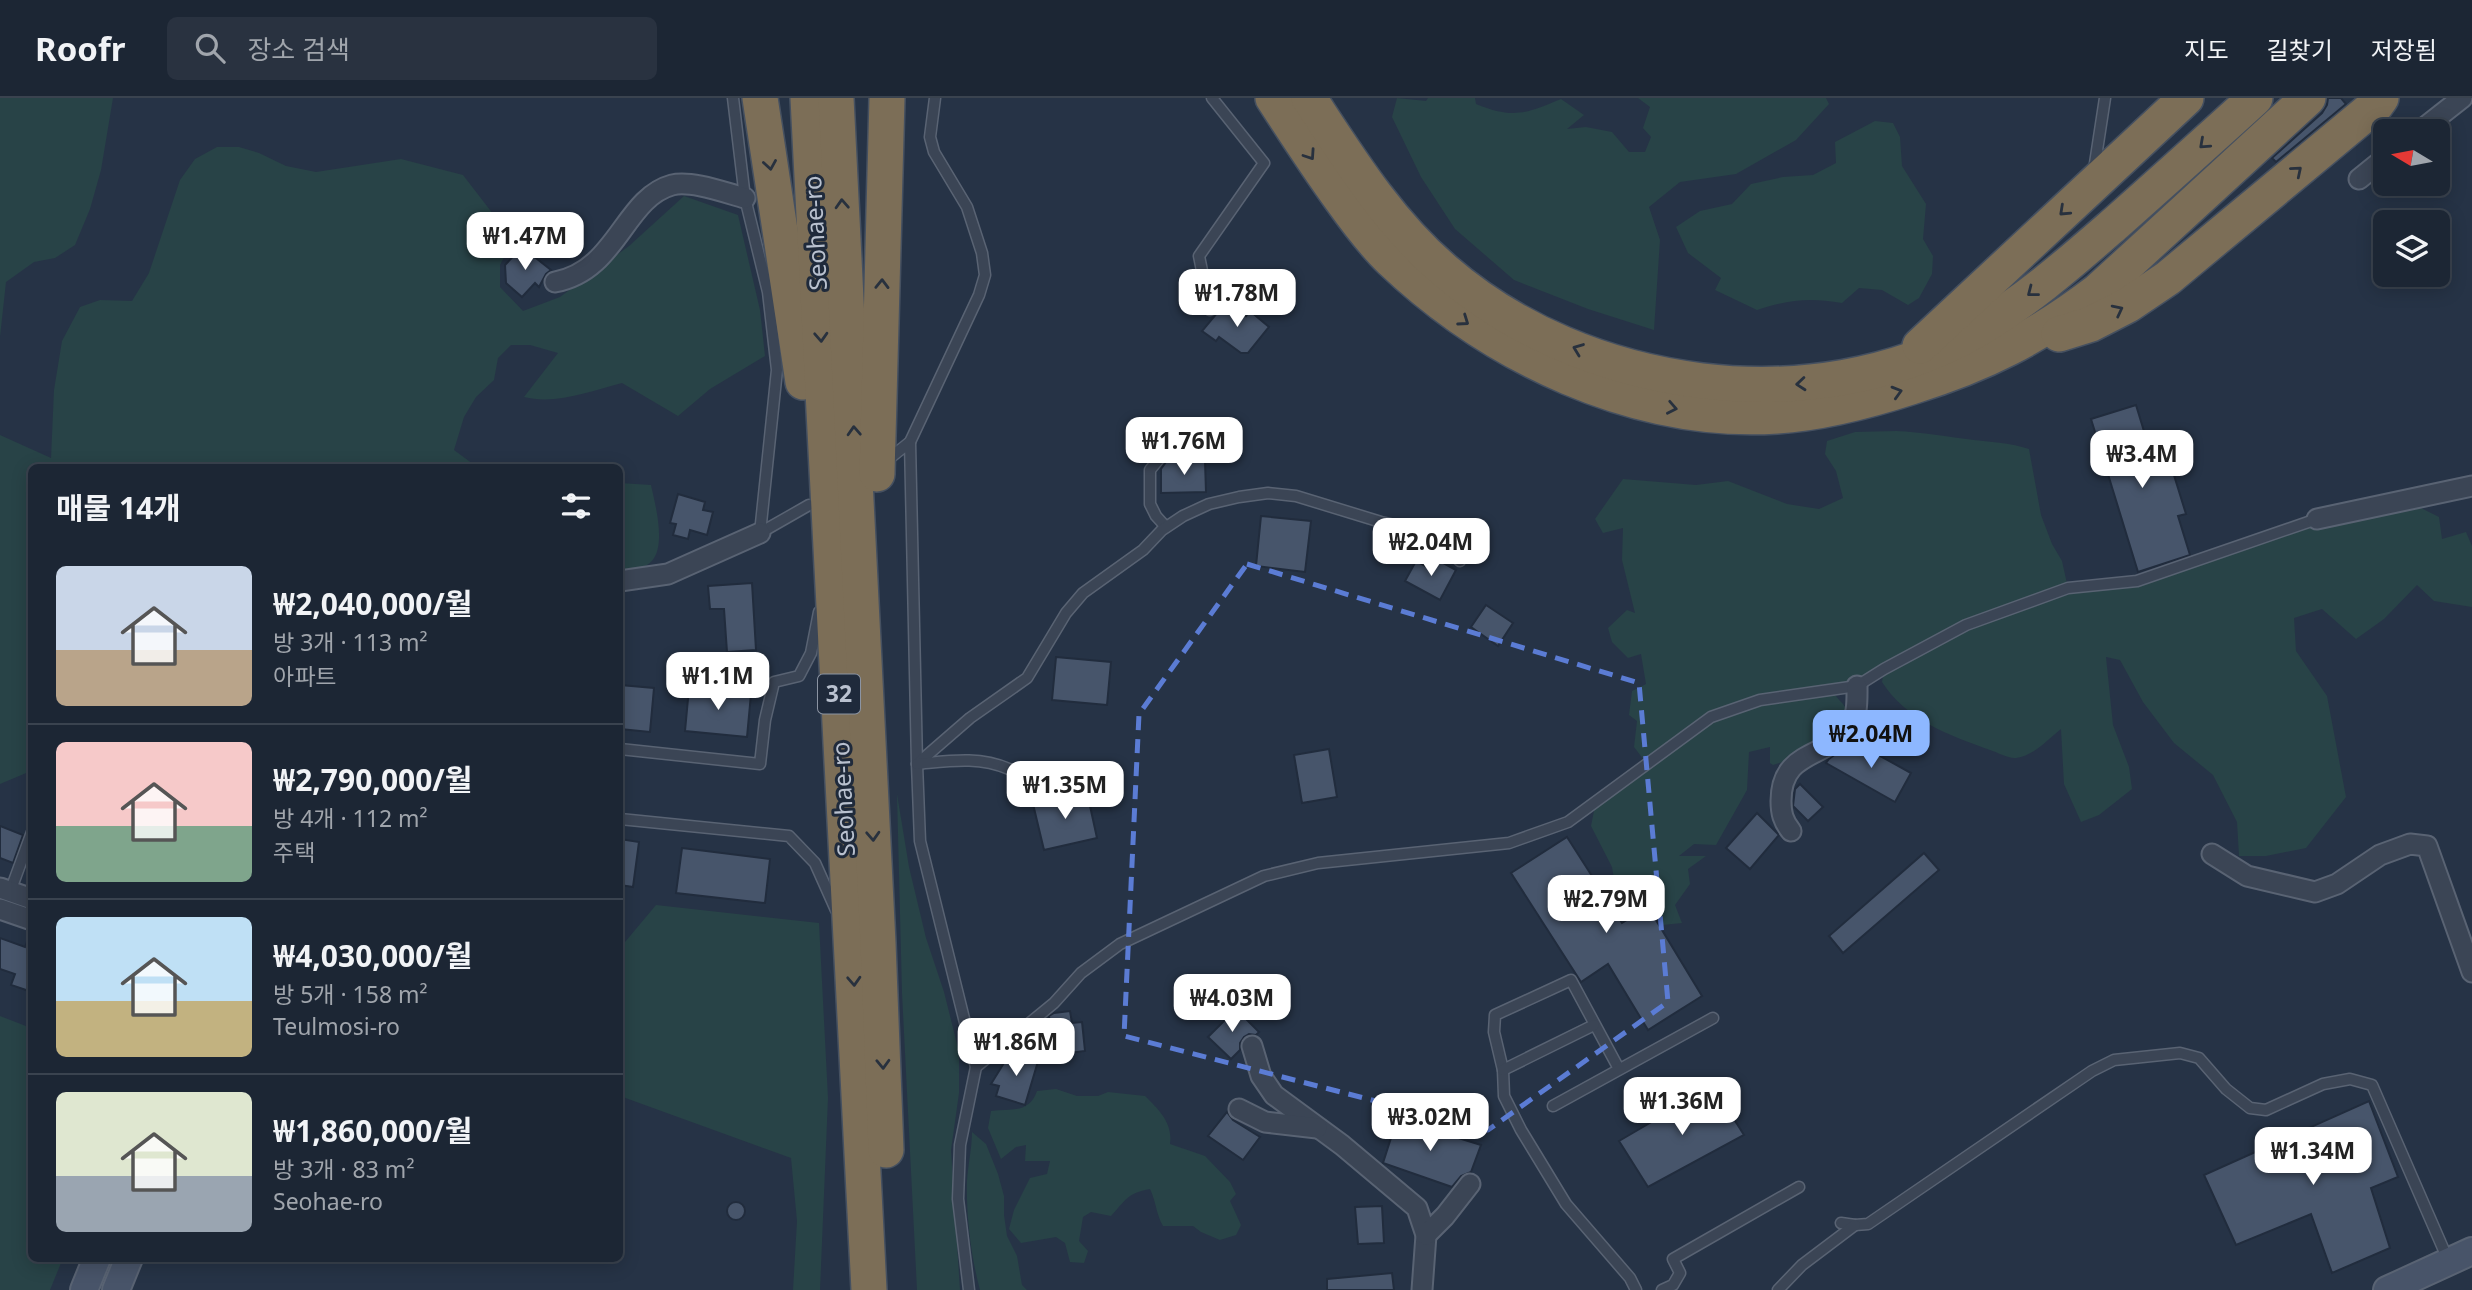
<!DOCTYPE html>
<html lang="ko">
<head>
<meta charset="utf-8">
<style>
	body { margin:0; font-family:"Noto Sans","Noto Sans KR",sans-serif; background:#293240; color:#f1f3f6; height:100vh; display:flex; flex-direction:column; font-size:26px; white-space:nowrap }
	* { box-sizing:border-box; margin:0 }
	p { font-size:23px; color:#a0a5ac }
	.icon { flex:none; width:38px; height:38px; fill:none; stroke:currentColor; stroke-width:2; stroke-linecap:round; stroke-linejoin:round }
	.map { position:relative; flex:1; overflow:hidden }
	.panel { position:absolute; left:28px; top:366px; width:595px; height:798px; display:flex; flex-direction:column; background:#1c2634; border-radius:10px; box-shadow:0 4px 18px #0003,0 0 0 2px #3a434f }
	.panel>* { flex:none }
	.needle { width:46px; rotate:280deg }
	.buttons { position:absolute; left:2373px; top:21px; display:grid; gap:14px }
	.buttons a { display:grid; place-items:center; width:77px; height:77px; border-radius:10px; background:#1c2634; box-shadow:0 4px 18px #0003,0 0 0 2px #3a434f; font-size:35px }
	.price { position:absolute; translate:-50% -60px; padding:0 16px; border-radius:14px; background:#fff; color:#222; font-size:23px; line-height:46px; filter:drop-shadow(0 2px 4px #0008) }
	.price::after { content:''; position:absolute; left:50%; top:42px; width:21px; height:16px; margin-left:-10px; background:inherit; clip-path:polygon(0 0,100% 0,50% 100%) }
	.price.on { background:#8db7ff; color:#111 }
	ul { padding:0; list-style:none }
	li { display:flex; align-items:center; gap:21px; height:175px; padding:0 28px }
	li+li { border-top:2px solid #3a434f }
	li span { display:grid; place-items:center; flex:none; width:196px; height:140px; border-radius:10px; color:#555 }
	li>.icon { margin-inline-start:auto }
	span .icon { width:84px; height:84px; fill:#fffc; stroke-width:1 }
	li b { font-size:30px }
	h2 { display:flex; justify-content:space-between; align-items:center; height:84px; padding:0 28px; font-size:30px }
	header { display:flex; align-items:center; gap:42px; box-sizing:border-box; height:98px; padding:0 35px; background:#1c2634; border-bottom:2px solid #3a434f }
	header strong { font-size:33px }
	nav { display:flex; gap:38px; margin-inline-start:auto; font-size:24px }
	.search { width:490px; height:63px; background:#293240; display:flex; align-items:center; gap:18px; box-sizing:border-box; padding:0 24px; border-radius:10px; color:#a0a5ac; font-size:26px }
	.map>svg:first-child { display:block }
</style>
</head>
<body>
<header>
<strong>Roofr</strong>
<div class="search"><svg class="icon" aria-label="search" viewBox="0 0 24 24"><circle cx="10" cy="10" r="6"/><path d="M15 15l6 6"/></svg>장소 검색</div>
<nav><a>지도</a><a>길찾기</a><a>저장됨</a></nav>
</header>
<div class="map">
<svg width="2472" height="1192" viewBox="0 0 2472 1192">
	<rect width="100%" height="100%" fill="#263346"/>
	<g fill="#284347">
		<path d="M0,0H113L101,72L90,111L75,147L55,160L34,164L6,184L0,239Z"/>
		<path d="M1397,0L1426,3L1428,0H1475L1476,6C1513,21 1525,16 1561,1L1584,17L1567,31L1586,29L1612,34L1629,54H1645L1651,39L1643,30L1650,9L1638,0H1826L1829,6L1796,42L1736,76L1680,84L1649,109L1660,142L1654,232L1588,211L1514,182L1455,131L1421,79L1392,19Z"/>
		<path d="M1875,23L1893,25L1900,39L1902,68L1926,106L1923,141L1933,158L1932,176L1919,200L1908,207L1882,192L1859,190L1842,205C1808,199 1789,202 1757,212L1715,192L1721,180L1688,155L1676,129L1700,113L1732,106L1751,86L1783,79L1813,77L1836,65L1835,44Z"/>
		<path d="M217,49H239L259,55L286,68L316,74L401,61L463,77L513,142L500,167V189L523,213L560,199L629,148L684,98L738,117L760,212L765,258L710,291L678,318L622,285C591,293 556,307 524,299L558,255L530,247H511L498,260L494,282L476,299L464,319L454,352L477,369H32L31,673L0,686V337L51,360L54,292L62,243L80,209L100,202L132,203L149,175L180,82L195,61Z"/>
		<path d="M1896,333C1922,334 1948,339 1974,342C1993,344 2010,345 2029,351L2041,417L2052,446L2062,463L2068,490L2137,483L2249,445L2405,402L2439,419L2442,441L2466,434L2472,448V509L2434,503L2417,487L2384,521L2356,541L2322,511L2294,520L2296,553L2327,598L2346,699L2306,750L2266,758H2239L2237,724L2213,677L2174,645L2143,604L2120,562L2106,559L2113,627L2129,669L2132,691L2099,717L2081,724L2064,686L2061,631C2047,642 2035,657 2016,660C2009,661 1997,654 1990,652C1949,637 1906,622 1882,584L1884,572L1833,593C1838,604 1849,607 1848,621L1792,661L1773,667L1770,665V649L1749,654L1747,692L1716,747L1694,746L1679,758H1706L1688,771L1690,786L1675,807L1682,825L1662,827L1643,801L1615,806L1616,793L1612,769L1591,728L1596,703L1647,666L1634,649L1637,623L1629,617L1632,593L1646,586L1641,556L1628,560L1612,544L1608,530L1627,512L1635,515L1622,462L1623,430L1603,435L1595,421L1623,381L1696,387L1728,383L1787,406L1819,411L1843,400L1836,373L1825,356L1827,343L1855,334Z"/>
		<path d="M620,385L651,387C655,406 669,455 647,467C640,471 628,471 620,472Z"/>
		<path d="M897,696L909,769L926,840L944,894L959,954V995L951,1052L960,1192H917L902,895Z"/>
		<path d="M656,807L819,825L828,1000L820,1192H793L797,1123L791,1060L620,998V850Z"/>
		<path d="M0,918L31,930L32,1160H63L50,1192H0Z"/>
		<path d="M1056,991L1077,998H1098L1108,994L1145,998C1159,1012 1173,1025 1170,1046L1205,1058L1230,1084L1236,1096L1230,1103L1241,1127L1236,1137L1220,1142L1201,1134L1193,1128H1163C1156,1116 1156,1103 1150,1091C1127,1095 1125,1103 1111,1118L1091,1114L1083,1119L1079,1143L1088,1153L1084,1165L1070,1164L1065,1145L1056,1139L1021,1145L1009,1131L1014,1112L1030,1080L1047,1076L1050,1063H1025L1026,1047L1016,1049L1001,1061L988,1030L991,1013C1012,1010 1029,1016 1037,993Z"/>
		<path d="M972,1034L986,1046L998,1076L1004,1098V1117L1007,1138L1017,1158L1022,1187L1027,1192H980C971,1159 966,1117 967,1083C968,1067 972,1050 972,1034Z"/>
	</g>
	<g fill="#47556b" stroke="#212c3d" stroke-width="2">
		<path d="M2328,0H2341L2346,6L2276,64L2272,60L2322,15L2327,7Z"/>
		<path d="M522,149L551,172L546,176L539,189L535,185L522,199L506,185L505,167Z"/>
		<path d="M1235,209L1246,218L1250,213L1269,229L1248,255H1241L1219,239L1216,243L1202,233L1217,215Z"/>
		<path d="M2136,307L2154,366L2169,361L2186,416L2178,418L2190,457L2138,474L2091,321Z"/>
		<path d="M1205,363L1206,394L1161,395V371L1166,364Z"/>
		<path d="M678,396L705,404L703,412L713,414L707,437L690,432L688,441L673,437L676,426L670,425Z"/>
		<path d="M1261,418L1311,423L1305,474L1256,468Z"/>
		<path d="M1436,461L1456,472L1440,502L1405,483L1416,463L1431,471Z"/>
		<path d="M752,485L756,552L727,554L724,511H710L708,488Z"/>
		<path d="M1486,507L1513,525L1498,548L1471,529Z"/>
		<path d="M1056,559L1111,564L1107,607L1052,602Z"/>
		<path d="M620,587L654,590L650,634L620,631Z"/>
		<path d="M689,590L751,596L747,639L685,633Z"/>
		<path d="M1853,643L1911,675L1895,704L1826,665L1829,661Z"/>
		<path d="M1329,651L1337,699L1302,705L1294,657Z"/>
		<path d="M1800,686L1823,709L1808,723L1793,708L1795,691Z"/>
		<path d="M1087,694L1097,740L1044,752L1033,706Z"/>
		<path d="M1757,715L1779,737L1750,771L1726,750Z"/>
		<path d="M0,728L23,737L13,765L0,760Z"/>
		<path d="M1567,739L1622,825L1648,809L1702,898L1648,932L1608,866L1581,884L1511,775Z"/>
		<path d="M620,741L639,744L633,789L620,787Z"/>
		<path d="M682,750L770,761L765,805L676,795Z"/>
		<path d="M1924,755L1939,772L1843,855L1829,838Z"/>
		<path d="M30,836H32V894L11,887L15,876L0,871V840L25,849Z"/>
		<path d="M1236,911L1259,934L1256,937L1249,936L1244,939L1240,945V952L1231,961L1208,939Z"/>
		<path d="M1070,913L1072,925L1082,924L1085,953L1054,957L1049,918L1054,915Z"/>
		<path d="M1021,954L1039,960L1025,1007L996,998L999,988L991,986L1007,960Z"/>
		<path d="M1713,988L1744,1037L1648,1089L1619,1043Z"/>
		<path d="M2369,1003L2398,1079L2371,1090L2390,1150L2332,1175L2311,1116L2236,1147L2204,1077Z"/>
		<path d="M1227,1014L1233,1022L1260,1039L1243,1062L1208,1038Z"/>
		<path d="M1397,1021L1481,1047L1471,1074L1461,1078L1452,1089L1383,1065Z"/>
		<circle cx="736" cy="1113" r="9"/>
		<path d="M1382,1108L1384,1145L1358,1146L1355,1109Z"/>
		<path d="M1392,1175L1394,1192H1327V1181Z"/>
	</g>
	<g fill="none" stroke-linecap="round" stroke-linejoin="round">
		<g stroke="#596373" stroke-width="13">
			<g id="lane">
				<path d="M733,0L745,100L768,194L777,272L760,435"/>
				<path d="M2094,72L2105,0"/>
				<path d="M1210,212L1199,158L1264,65L1212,0"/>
				<path d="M910,344L979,197L985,177L982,155L967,109L934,54L930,39L935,0"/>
				<path d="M885,364L910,344L917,666L920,743L976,969L960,1047L958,1101L969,1192"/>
				<path d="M1166,429L1156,418L1150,406V372L1163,356L1180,348L1199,351"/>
				<path d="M760,435L809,407"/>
				<path d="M620,651L760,666L765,622L774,584L799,578L811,555L819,514"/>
				<path d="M917,666L970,620L1027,580L1066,515L1083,495L1143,452L1162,432L1183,418L1209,406L1239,399L1268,395L1296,398L1381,424L1427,434L1460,463"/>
				<path d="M917,666C950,663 978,658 1009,671"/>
				<path d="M620,721L789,738L815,765L836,812"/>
				<path d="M10,794L32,734"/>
				<path d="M976,969L1054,905L1081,875L1120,846L1264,778L1318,765L1509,745L1568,724L1711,619L1760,602L1857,588L1884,571L1966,527L2068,490L2137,483L2317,421"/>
				<path d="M1619,971L1571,882L1495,917L1494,934L1503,972L1504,998L1521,1032L1566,1106L1630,1180L1636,1192"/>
				<path d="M1503,972L1594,927"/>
				<path d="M1553,1008L1713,920"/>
				<path d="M1841,1125L1855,1127L1868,1126L2092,973L2114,962L2180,955L2199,960L2226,991L2250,1010L2266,1012L2323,986L2350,981L2372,987L2449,1164"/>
				<path d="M1662,1192L1673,1187L1680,1175L1673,1161L1799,1089"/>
				<path d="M1778,1192L1802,1167L1855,1127"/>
			</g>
		</g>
		<g stroke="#596373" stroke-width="23">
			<g id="street">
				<path d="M2420,33L2462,0"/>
				<path d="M2359,81L2385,60"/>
				<path d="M555,184C617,173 624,100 672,87C691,82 726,95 745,100"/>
				<path d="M2317,421L2472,388"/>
				<path d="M620,483L668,476L760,435"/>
				<path d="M1791,733C1783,723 1781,715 1781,703C1781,652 1825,661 1849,630C1858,618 1857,602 1857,588"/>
				<path d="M2212,756L2247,778L2315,794L2337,786L2380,757L2410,746L2427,748L2472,874"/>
				<path d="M0,790L32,801"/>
				<path d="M0,811L32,822"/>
				<path d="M1252,948L1261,978L1274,997L1342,1047L1417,1110L1426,1137L1422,1192"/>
				<path d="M1239,1011L1265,1024L1317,1030"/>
				<path d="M1426,1137L1445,1118L1470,1086"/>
			</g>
		</g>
		<g stroke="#596373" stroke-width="30">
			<g id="secondary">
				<path d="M84,1192L97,1160"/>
				<path d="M116,1192L129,1160"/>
				<path d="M2387,1192L2472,1153"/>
			</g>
		</g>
		<g stroke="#455060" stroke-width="38">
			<g id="highway">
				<path d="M760,0L803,284"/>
				<path d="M808,0L869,1192"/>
				<path d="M836,0L878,845L886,1052"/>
				<path d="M1273,0C1295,34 1317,68 1341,101C1356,122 1372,144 1391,162C1492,258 1635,327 1777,318C1823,315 1868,303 1911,289C1985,266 2036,240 2098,193L2308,0"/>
				<path d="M1309,0C1349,61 1388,124 1444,172C1584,294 1813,325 1975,233C2027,203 2072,163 2117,124C2163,83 2209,42 2255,0"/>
				<path d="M2059,236L2091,226L2128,207L2168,180L2376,7L2381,0"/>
				<path d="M1920,248L2186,0"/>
				<path d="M877,376L887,0"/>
			</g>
		</g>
		<use href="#lane" stroke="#3b4555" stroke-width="10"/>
		<use href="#street" stroke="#3b4555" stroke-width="19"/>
		<use href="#secondary" stroke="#485469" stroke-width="26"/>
		<use href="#highway" stroke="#7c6e57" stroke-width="35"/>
	</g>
	<defs><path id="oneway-chevron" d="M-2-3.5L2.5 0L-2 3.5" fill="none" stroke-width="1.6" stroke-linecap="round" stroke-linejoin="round" transform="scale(1.75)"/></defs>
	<g stroke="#28313e">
		<use href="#oneway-chevron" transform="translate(2204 46) rotate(138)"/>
		<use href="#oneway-chevron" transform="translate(1310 57) rotate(56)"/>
		<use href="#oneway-chevron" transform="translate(770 67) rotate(81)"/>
		<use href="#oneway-chevron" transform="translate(2297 73) rotate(-40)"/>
		<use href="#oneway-chevron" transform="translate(842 106) rotate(-93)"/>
		<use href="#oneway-chevron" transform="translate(2064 113) rotate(137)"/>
		<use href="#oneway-chevron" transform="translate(882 186) rotate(-89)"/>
		<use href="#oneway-chevron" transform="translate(2032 194) rotate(142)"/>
		<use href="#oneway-chevron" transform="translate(2118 212) rotate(-27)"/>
		<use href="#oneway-chevron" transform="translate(1464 223) rotate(35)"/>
		<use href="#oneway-chevron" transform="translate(821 239) rotate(87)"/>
		<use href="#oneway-chevron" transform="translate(1578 251) rotate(-159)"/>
		<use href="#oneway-chevron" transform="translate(1801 286) rotate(175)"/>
		<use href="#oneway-chevron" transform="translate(1897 294) rotate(-16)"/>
		<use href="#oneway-chevron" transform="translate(1672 310) rotate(11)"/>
		<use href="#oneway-chevron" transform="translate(854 333) rotate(-93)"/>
		<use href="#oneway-chevron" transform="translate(873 738) rotate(87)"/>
		<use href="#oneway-chevron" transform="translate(854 883) rotate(87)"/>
		<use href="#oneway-chevron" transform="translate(883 966) rotate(88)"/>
	</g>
	<path fill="none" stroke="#5b7cd4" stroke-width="5" stroke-dasharray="14 9" stroke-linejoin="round" d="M1247,466L1639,585L1668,904L1488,1032L1124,938L1139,616Z"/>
	<g text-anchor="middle" stroke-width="6" stroke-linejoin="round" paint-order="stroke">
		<rect fill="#1f2a3b" stroke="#8b94a3" stroke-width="2" x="818" y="576.5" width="42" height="39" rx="5"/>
		<g font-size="23" font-weight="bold" fill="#b9c1cf">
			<text x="839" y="604">32</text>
		</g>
		<g font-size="24" fill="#b9c1cf" stroke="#1f2a3b">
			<text transform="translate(816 135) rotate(-93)" y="8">Seohae-ro</text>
			<text transform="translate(844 701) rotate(-93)" y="8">Seohae-ro</text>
		</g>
	</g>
</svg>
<div class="buttons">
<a><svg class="needle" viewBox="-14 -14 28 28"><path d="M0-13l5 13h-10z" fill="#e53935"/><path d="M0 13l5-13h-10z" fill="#a0a5ac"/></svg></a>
<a><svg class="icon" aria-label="layers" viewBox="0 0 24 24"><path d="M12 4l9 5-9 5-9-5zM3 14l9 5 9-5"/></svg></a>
</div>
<b class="price" style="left:525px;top:174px">₩1.47M</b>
<b class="price" style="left:1237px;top:231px">₩1.78M</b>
<b class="price" style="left:1184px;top:379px">₩1.76M</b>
<b class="price" style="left:2142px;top:392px">₩3.4M</b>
<b class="price" style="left:1431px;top:480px">₩2.04M</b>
<b class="price" style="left:718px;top:614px">₩1.1M</b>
<b class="price on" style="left:1871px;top:672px">₩2.04M</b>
<b class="price" style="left:1065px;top:723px">₩1.35M</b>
<b class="price" style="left:1606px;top:837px">₩2.79M</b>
<b class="price" style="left:1232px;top:936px">₩4.03M</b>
<b class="price" style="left:1016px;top:980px">₩1.86M</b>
<b class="price" style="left:1682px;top:1039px">₩1.36M</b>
<b class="price" style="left:1430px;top:1055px">₩3.02M</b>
<b class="price" style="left:2313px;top:1089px">₩1.34M</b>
<section class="panel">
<h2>매물 14개<svg class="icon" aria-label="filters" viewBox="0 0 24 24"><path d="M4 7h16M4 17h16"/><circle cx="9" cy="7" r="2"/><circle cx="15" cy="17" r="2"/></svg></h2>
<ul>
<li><span style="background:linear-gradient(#c9d6e8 60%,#b9a48a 0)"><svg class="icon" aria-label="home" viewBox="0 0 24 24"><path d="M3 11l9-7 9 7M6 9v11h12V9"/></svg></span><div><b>₩2,040,000/월</b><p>방 3개 · 113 m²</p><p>아파트</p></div></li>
<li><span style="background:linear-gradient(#f6c9c9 60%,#7fa58c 0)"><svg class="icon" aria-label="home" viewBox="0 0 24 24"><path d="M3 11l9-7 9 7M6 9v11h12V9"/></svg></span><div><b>₩2,790,000/월</b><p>방 4개 · 112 m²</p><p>주택</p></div></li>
<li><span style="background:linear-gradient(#bfe0f5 60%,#c2b280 0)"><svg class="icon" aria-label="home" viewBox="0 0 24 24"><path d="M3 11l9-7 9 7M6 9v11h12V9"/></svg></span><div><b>₩4,030,000/월</b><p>방 5개 · 158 m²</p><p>Teulmosi-ro</p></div></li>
<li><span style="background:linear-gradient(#dfe7d0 60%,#9aa5b1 0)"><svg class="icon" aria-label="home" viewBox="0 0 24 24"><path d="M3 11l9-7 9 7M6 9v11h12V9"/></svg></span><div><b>₩1,860,000/월</b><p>방 3개 · 83 m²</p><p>Seohae-ro</p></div></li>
</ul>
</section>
</div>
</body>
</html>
